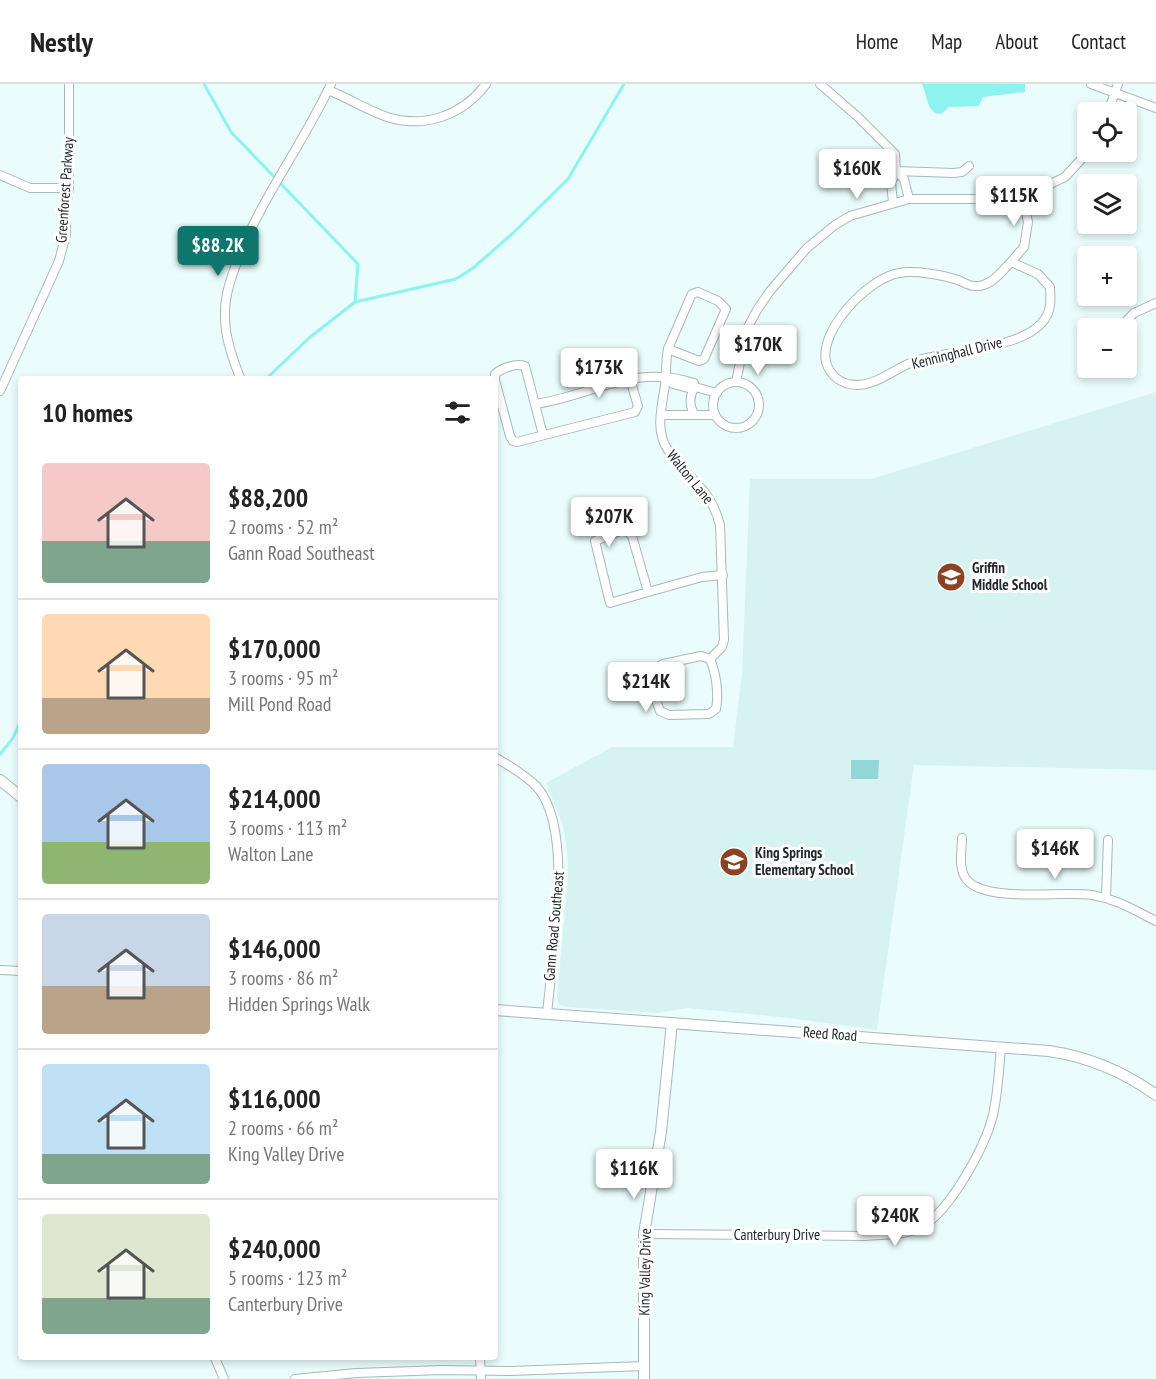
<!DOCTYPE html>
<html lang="en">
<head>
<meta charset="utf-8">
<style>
	body { margin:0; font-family:"PT Sans Narrow",sans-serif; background:#f2f2f2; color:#222; height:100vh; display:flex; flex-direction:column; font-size:22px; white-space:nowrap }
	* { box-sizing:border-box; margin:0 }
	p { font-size:20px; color:#767676 }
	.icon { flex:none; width:33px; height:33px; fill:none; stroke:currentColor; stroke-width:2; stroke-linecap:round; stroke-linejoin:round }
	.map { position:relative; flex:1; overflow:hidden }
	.panel { position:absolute; left:18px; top:292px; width:480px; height:984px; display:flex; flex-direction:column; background:#fff; border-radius:6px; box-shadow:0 3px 9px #0003 }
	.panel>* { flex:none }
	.fabs { position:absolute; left:1077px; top:18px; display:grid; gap:12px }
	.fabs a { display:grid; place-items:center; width:60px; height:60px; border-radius:6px; background:#fff; box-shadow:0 3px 9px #0003; font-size:30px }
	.price { position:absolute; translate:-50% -51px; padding:0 14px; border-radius:6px; background:#fff; color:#222; font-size:20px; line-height:39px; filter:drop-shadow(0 2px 3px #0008) }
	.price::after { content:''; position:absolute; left:50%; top:36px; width:18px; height:14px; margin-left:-9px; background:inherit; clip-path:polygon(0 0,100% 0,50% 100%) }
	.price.on { background:#0f766e; color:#fff }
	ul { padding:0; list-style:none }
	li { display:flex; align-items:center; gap:18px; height:150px; padding:0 24px }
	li+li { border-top:2px solid #e0e0e0 }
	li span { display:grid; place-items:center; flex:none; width:168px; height:120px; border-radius:6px; color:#555 }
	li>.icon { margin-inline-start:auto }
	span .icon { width:72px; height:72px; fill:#fffc; stroke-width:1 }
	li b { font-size:26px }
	h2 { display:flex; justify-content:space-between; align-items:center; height:72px; padding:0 24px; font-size:26px }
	header { display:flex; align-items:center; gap:36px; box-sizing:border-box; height:84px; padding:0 30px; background:#fff; border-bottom:2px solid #e0e0e0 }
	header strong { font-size:28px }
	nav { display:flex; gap:33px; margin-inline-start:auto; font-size:21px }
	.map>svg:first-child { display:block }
</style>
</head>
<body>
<header>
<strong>Nestly</strong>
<nav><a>Home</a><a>Map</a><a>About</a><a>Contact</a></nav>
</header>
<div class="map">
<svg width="1156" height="1295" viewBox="0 0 1156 1295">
	<rect width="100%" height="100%" fill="#eafdfc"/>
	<path fill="#d6f3f1" d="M1156,308V686L914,681L877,946L789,934L688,924L657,929L567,923L559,921L557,914L568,791L567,766L563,741L546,699L612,663H733L742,590L750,395H871Z"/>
	<path fill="#92d7d5" d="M851,676H879L878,695H851Z"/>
	<path fill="#8df3f0" d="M922,0H1025V8L983,13L979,22L949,23L941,30C926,29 928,12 922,0Z"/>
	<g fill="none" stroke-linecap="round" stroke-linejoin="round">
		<g stroke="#8df3f0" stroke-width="3">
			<path d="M204,0L231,48L358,180L355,218"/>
			<path d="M265,296L309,254L355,218L456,195L473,184L512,150L568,95L624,0"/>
			<path d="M0,670L13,654L21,636"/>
		</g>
		<g stroke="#a7b9b8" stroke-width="10">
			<g id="minor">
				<path d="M820,0L858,33L895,70L896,87L904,95L909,115"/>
				<path d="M1091,0L1156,24"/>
				<path d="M328,6C348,14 367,26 387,33C425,45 463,31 486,0"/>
				<path d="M1108,28L1118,0"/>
				<path d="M896,87L954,89L962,88L969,82"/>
				<path d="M0,91L30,104H69"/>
				<path d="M893,119L891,99L896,87"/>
				<path d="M1011,178L1038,190L1050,203C1050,208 1051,215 1050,221C1045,267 948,265 915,277C895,284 878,301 856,301C841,300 830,292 826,278C819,245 869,194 899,189C914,186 943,191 958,196C963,198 969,202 975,202C991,203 1001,188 1011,178Z"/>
				<path d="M1011,178L1024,163L1028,138L1022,110"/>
				<path d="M698,208L718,217L726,225L704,275L699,277L668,265L690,214L692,210Z"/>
				<path d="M1119,244L1134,229L1156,219"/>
				<path d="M668,265C666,274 666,283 666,293C664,316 653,345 668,366C688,396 710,402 720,441L724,556L722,563L710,575"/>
				<path d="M666,293L673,300L692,305L695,303L717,309"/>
				<path d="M241,296C233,276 225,254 225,233C224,213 231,194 238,175C262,113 303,60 331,0"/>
				<path d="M495,296L510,352L513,357L517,358L635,328L638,322L630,295"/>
				<path d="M495,296V290C502,284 516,279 525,282L543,351"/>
				<path d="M736,298L747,245L757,226L770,207L807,164L835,141L850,132L909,115H992L1032,109L1065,93L1088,68"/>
				<circle cx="736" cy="321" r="23"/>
				<path d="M0,307L59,177L66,150V123L69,104V0"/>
				<path d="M535,320C592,312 633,279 694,299L695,303"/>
				<path d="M694,330C689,320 689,312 695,303"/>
				<path d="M662,331H715"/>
				<path d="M622,446H626L632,452L648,508L610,519L595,457Z"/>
				<path d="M648,508L702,493L723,491"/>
				<path d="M701,572L710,575C716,589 719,609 716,625L709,630L669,631L660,627L657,619L653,596L656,584L663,580Z"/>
				<path d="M495,673C509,682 525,690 537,703C575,746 552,873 547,930"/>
				<path d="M962,754C962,767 957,788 969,798C991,818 1062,807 1092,811C1117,815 1134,826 1156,837"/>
				<path d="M1106,814L1108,756"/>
				<path d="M0,886L21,887"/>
				<path d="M644,1150L865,1152C883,1150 907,1152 923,1142C951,1125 985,1063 993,1031C998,1009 999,986 1001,963"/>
				<path d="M215,1274L224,1295"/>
				<path d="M480,1274L481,1295"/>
				<path d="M295,1295L356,1289L442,1286L511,1287L644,1282"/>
			</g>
		</g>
		<g stroke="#a7b9b8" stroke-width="12">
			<g id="tertiary">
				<path d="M0,696L21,713"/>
				<path d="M495,926L1049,967C1089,973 1123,987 1156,1011"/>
				<path d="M644,1295V1150L661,1048L672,939"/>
			</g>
		</g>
		<use href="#minor" stroke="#fff" stroke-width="8"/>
		<use href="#tertiary" stroke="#fff" stroke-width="10"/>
	</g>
	<defs>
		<g id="school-disc" transform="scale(1.5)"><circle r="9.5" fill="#8b4323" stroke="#fff"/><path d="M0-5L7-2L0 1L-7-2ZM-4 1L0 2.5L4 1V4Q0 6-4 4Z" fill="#fff"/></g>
	</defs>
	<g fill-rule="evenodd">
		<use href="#school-disc" x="951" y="493"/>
		<use href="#school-disc" x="734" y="778"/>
	</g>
	<g text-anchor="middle" stroke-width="6" stroke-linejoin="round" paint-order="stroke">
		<g font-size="15" fill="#222929" stroke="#fff">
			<text transform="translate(65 106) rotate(-86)" y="5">Greenforest Parkway</text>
			<text transform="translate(957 269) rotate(-14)" y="5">Kenninghall Drive</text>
			<text transform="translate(690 393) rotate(51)" y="5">Walton Lane</text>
			<text transform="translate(554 842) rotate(-85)" y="5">Gann Road Southeast</text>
			<text transform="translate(830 950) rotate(4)" y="5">Reed Road</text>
			<text x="777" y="1156">Canterbury Drive</text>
			<text transform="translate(645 1188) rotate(-89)" y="5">King Valley Drive</text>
		</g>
		<g font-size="15" font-weight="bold" fill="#222929" stroke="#fff" text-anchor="start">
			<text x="972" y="489">Griffin<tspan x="972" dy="17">Middle School</tspan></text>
			<text x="755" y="774">King Springs<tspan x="755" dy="17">Elementary School</tspan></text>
		</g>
	</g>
</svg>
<div class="fabs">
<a><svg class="icon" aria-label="locate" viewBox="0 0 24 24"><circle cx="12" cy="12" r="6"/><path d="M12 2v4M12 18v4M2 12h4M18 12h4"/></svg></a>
<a><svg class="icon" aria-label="layers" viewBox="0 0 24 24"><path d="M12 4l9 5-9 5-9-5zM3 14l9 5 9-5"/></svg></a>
<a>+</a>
<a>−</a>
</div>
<b class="price" style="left:857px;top:116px">$160K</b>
<b class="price" style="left:1014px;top:143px">$115K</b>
<b class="price on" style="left:218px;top:193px">$88.2K</b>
<b class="price" style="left:758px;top:292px">$170K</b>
<b class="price" style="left:599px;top:315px">$173K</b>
<b class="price" style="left:609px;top:464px">$207K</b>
<b class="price" style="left:646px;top:629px">$214K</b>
<b class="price" style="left:1055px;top:796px">$146K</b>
<b class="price" style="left:634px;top:1116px">$116K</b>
<b class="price" style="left:895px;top:1163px">$240K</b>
<section class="panel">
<h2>10 homes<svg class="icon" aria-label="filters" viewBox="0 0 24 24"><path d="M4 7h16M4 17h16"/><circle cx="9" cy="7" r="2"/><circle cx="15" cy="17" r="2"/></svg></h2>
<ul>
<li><span style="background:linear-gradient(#f6c9c9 65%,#7fa58c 0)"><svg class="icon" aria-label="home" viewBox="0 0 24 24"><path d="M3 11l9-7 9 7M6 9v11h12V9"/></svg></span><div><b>$88,200</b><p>2 rooms · 52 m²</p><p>Gann Road Southeast</p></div></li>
<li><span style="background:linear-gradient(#ffd9b3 70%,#b9a48a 0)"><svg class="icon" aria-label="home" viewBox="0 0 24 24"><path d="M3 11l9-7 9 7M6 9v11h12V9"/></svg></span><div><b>$170,000</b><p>3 rooms · 95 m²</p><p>Mill Pond Road</p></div></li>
<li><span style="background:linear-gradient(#a9c7e8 65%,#8fb573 0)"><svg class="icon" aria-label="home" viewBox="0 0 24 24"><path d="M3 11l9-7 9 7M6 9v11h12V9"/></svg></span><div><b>$214,000</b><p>3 rooms · 113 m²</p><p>Walton Lane</p></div></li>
<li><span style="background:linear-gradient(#c9d6e8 60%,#b9a48a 0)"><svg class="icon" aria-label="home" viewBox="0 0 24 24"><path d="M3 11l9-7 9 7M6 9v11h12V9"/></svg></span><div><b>$146,000</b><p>3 rooms · 86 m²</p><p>Hidden Springs Walk</p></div></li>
<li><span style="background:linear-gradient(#bfe0f5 75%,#7fa58c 0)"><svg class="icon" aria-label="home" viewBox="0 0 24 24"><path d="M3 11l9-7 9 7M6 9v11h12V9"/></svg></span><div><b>$116,000</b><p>2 rooms · 66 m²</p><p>King Valley Drive</p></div></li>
<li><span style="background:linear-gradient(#dfe7d0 70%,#7fa58c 0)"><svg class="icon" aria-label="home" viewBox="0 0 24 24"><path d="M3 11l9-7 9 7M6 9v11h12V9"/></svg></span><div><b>$240,000</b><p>5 rooms · 123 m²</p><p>Canterbury Drive</p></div></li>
</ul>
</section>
</div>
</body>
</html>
